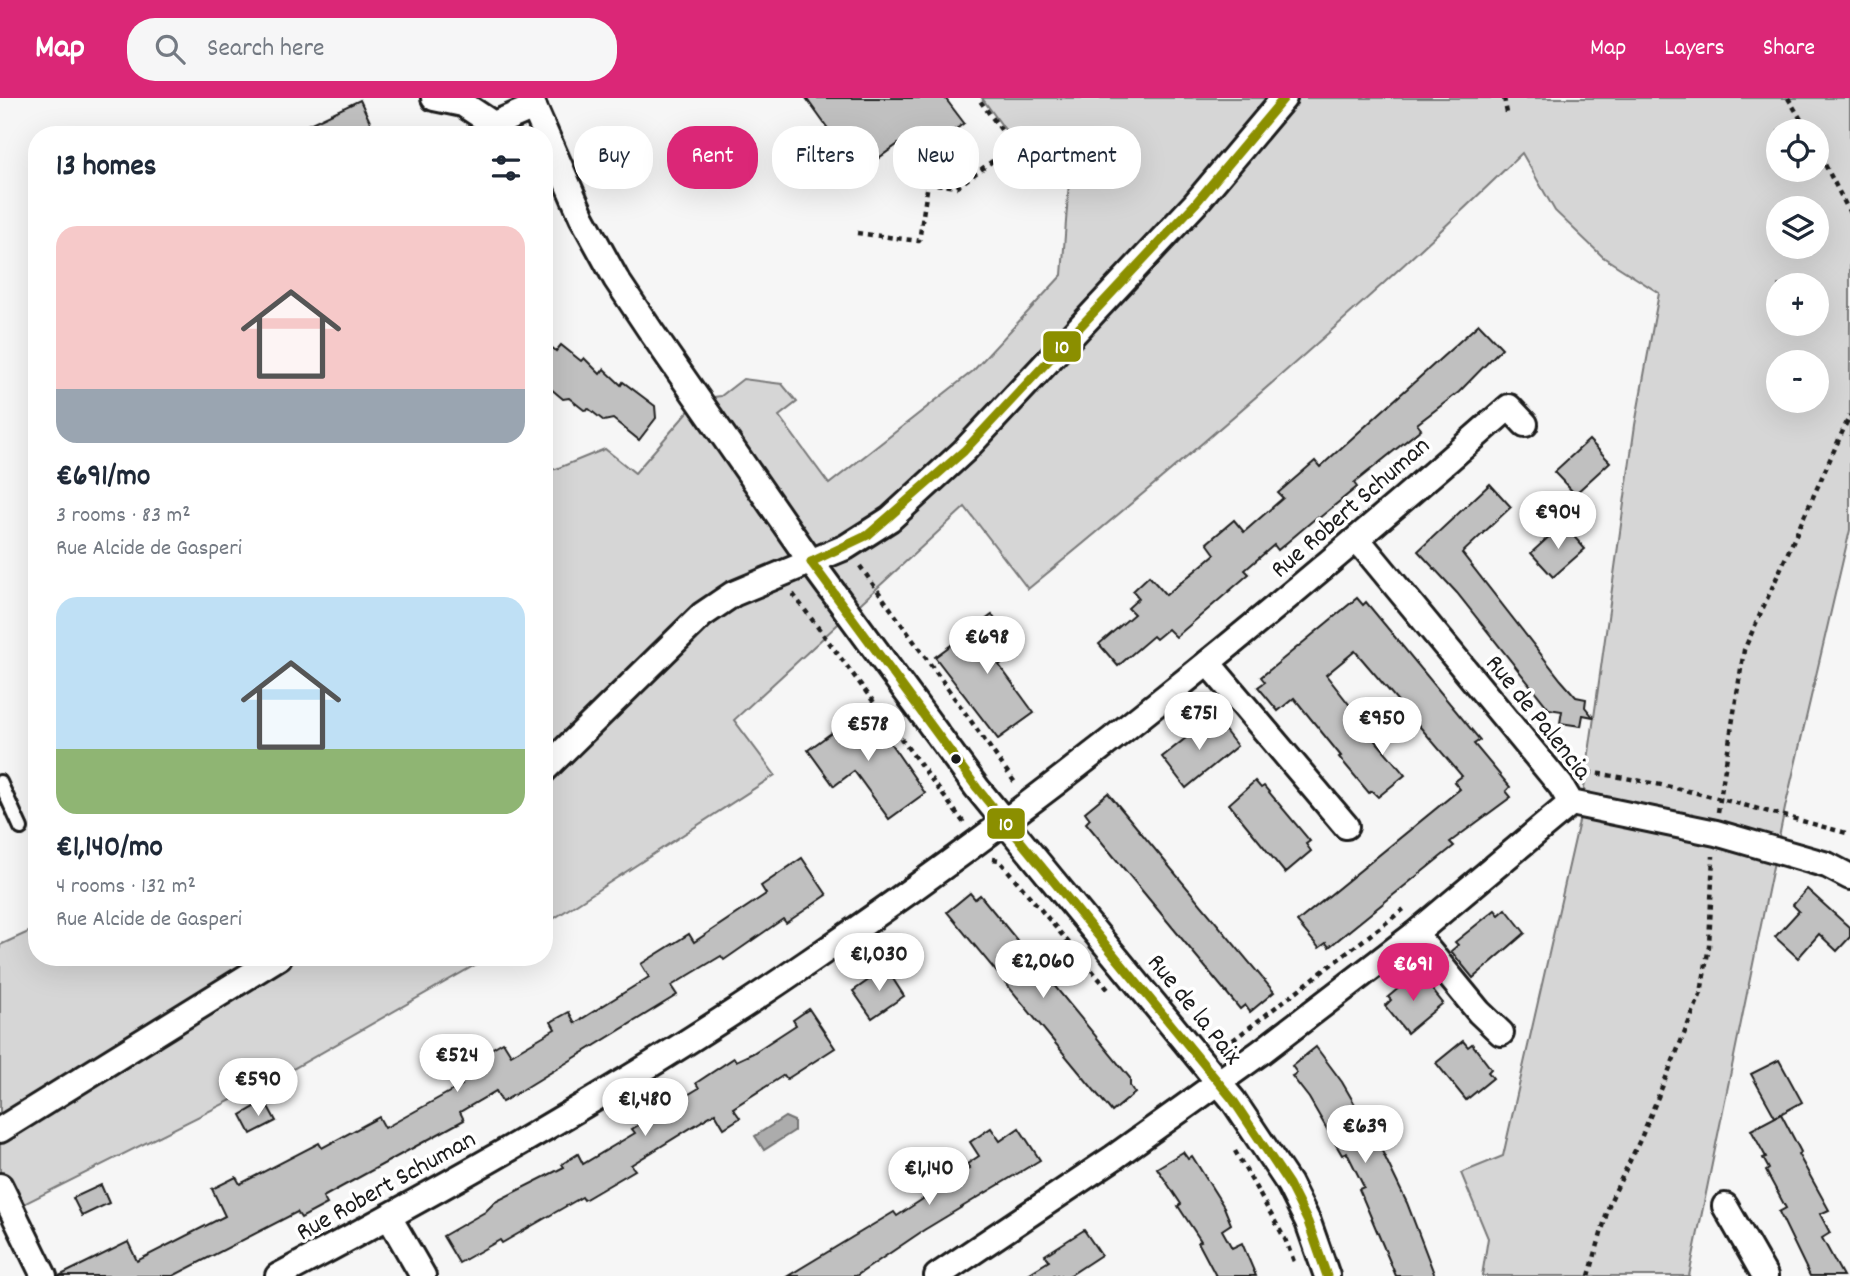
<!DOCTYPE html>
<html lang="en">
<head>
<meta charset="utf-8">
<style>
	body { margin:0; font-family:Dekko,sans-serif; background:#f6f6f7; color:#1f2937; height:100vh; display:flex; flex-direction:column; font-size:26px; white-space:nowrap }
	* { box-sizing:border-box; margin:0 }
	p { font-size:23px; color:#747a83 }
	.icon { flex:none; width:38px; height:38px; fill:none; stroke:currentColor; stroke-width:2; stroke-linecap:round; stroke-linejoin:round }
	.map { position:relative; flex:1; overflow:hidden }
	.panel { position:absolute; left:28px; top:28px; width:525px; height:840px; display:flex; flex-direction:column; background:#fff; border-radius:28px; box-shadow:0 7px 28px #0002 }
	.panel>* { flex:none }
	.hud { position:absolute; left:574px; top:28px; width:665px; height:63px; display:flex; gap:14px }
	.buttons { position:absolute; left:1766px; top:21px; display:grid; gap:14px }
	.buttons a { display:grid; place-items:center; width:63px; height:63px; border-radius:50%; background:#fff; box-shadow:0 7px 28px #0002; font-size:35px }
	.price { position:absolute; translate:-50% -60px; padding:0 16px; border-radius:24px; background:#fff; color:#222; font-size:23px; line-height:46px; filter:drop-shadow(0 2px 4px #0008) }
	.price::after { content:''; position:absolute; left:50%; top:42px; width:21px; height:16px; margin-left:-10px; background:inherit; clip-path:polygon(0 0,100% 0,50% 100%) }
	.price.selected { background:#db2777; color:#fff }
	ul { padding:0; list-style:none }
	li { display:grid; align-content:center; gap:14px; height:371px; padding:0 28px }
	li span { display:grid; place-items:center; height:217px; border-radius:21px; color:#555 }
	li>.icon { margin-inline-start:auto }
	span .icon { width:126px; height:126px; fill:#fffc; stroke-width:1 }
	li b { font-size:30px }
	h2 { display:flex; justify-content:space-between; align-items:center; height:84px; padding:0 28px; font-size:30px }
	.pill { padding:0 24px; border-radius:28px; background:#fff; box-shadow:0 7px 28px #0002; font-size:24px; line-height:63px }
	.pill.selected { background:#db2777; color:#fff }
	header { display:flex; align-items:center; gap:42px; box-sizing:border-box; height:98px; padding:0 35px; background:#db2777; color:#fff }
	header strong { font-size:33px }
	nav { display:flex; gap:38px; margin-inline-start:auto; font-size:24px }
	.search { width:490px; height:63px; background:#f6f6f7; display:flex; align-items:center; gap:18px; box-sizing:border-box; padding:0 24px; border-radius:28px; color:#747a83; font-size:26px }
	.map>svg:first-child { display:block }
</style>
</head>
<body>
<header>
<strong>Map</strong>
<div class="search"><svg class="icon" aria-label="search" viewBox="0 0 24 24"><circle cx="10" cy="10" r="6"/><path d="M15 15l6 6"/></svg>Search here</div>
<nav><a>Map</a><a>Layers</a><a>Share</a></nav>
</header>
<div class="map">
<svg width="1850" height="1178" viewBox="0 0 1850 1178">
	<rect width="100%" height="100%" fill="#f6f6f6"/>
	<filter id="ink" filterUnits="userSpaceOnUse"><feTurbulence type="fractalNoise" baseFrequency=".0143" numOctaves="2"/><feDisplacementMap in="SourceGraphic" scale="14" xChannelSelector="R" yChannelSelector="G"/><feConvolveMatrix kernelMatrix="1 2 1 2 8 2 1 2 1" color-interpolation-filters="sRGB"/></filter>
	<g filter="url(#ink)">
		<g fill="#d6d6d6" stroke="#797979" stroke-width="2" fill-rule="evenodd">
			<path d="M982,0H1850V432L1785,710L1689,1178H1482L1488,1140L1461,1075L1503,1058L1580,719L1635,327L1659,195L1603,159L1555,113L1522,55C1364,209 1198,352 1028,491L965,409L734,622L775,677L544,827V372L556,371L605,351L635,375L699,301L721,298L743,281L782,286L797,304L779,318L829,386L973,273L1062,177L1070,70L1006,61L1019,51ZM1778,33H1816V72H1778ZM1778,110H1816V149H1778ZM1778,187H1816V226H1778ZM1778,264H1816V303H1778Z"/>
			<path d="M37,830V859H489L291,972L0,1118V847Z"/>
		</g>
		<path fill="#acacac" stroke="#727272" stroke-width="2" d="M785,1019L794,1023V1033L764,1052L755,1038Z"/>
		<g fill="#c0c0c0" stroke="#1c1c1c" stroke-width="2">
			<path d="M806,0H945L964,25L950,36L957,45L924,69L904,42L866,69L849,46L842,50Z"/>
			<path d="M360,2L371,26L365,37H286Z"/>
			<path d="M1479,226L1502,250L1459,294L1417,326L1421,331L1354,385L1357,389L1318,421L1317,419L1278,452L1274,447L1245,472L1249,476L1176,539L1168,531L1156,541L1153,538L1118,568L1099,546L1134,516L1128,510L1139,500L1133,493L1149,478L1166,497L1215,456L1207,445L1234,422L1244,434L1283,400L1278,395L1315,363L1320,369Z"/>
			<path d="M544,243L556,253L561,247L581,263L584,260L600,276L604,271L621,287L623,284L655,308L656,320L639,342L613,321L604,323L589,311L584,312L569,300L563,301L544,285Z"/>
			<path d="M1589,342L1610,364L1575,396L1554,374Z"/>
			<path d="M1490,386L1511,409L1462,455L1561,582L1576,599L1586,601L1585,609L1593,619L1583,617L1581,628L1560,625L1562,613L1549,611L1457,495L1418,453Z"/>
			<path d="M1563,426L1585,451L1553,479L1531,455Z"/>
			<path d="M1357,500L1363,507L1366,504L1480,642L1474,646L1510,689L1506,693L1511,699L1450,744L1454,748L1444,756L1329,849L1326,845L1319,850L1297,824L1460,691L1454,684L1462,678L1355,553L1326,577L1355,614L1353,616L1405,677L1378,699L1372,693L1369,695L1339,659L1341,658L1294,600L1278,613L1258,589L1265,584L1261,579Z"/>
			<path d="M992,517L1018,553L999,567L1034,615L998,641L935,559Z"/>
			<path d="M866,610L925,695L889,721L854,673L834,688L808,652Z"/>
			<path d="M1216,621L1237,648L1186,690L1162,659L1206,624L1208,627Z"/>
			<path d="M1255,683L1261,690L1264,688L1310,743L1306,746L1311,753L1285,775L1229,706Z"/>
			<path d="M1108,695L1274,894L1250,914L1245,907L1240,911L1086,725L1090,721L1085,714Z"/>
			<path d="M802,760L827,797L786,825L783,821L724,862L721,858L671,888L677,897L519,994L502,1004L496,993L460,1014L464,1022L323,1099L327,1106L301,1120L297,1114L173,1178H59L128,1144L137,1163L225,1118L212,1091L236,1079L240,1086L319,1045L322,1050L379,1019L385,1030L462,987L453,973L503,944L511,957L555,931L551,924L569,914L575,925L649,879L641,866L689,836L694,844L766,796L761,788Z"/>
			<path d="M1807,791L1850,830V839L1837,853L1819,836L1798,860L1775,839L1799,813L1793,807Z"/>
			<path d="M970,795L975,801L980,797L1130,980V988L1135,995L1112,1014L947,814Z"/>
			<path d="M1506,811L1525,835L1473,880L1451,853L1458,847L1455,844L1495,812L1499,817Z"/>
			<path d="M886,870L904,898L872,920L853,893Z"/>
			<path d="M1421,878L1443,905L1407,935L1385,908L1391,902L1388,899L1412,879L1415,883Z"/>
			<path d="M809,911L835,950L787,981L784,977L733,1010L740,1020L724,1030L715,1015L631,1067L635,1072L584,1102L582,1099L502,1145L500,1142L459,1165L443,1138L485,1114L495,1104L564,1069L562,1066L578,1056L583,1066L635,1035L632,1031L699,990L696,985L734,960L736,963L753,955L796,927L793,922Z"/>
			<path d="M1463,943L1468,949L1472,946L1491,971L1488,974L1493,980L1466,1002L1436,965Z"/>
			<path d="M1316,949L1342,984L1383,1055L1407,1105L1435,1178H1396L1359,1091L1364,1089L1347,1055L1342,1057L1309,1000L1292,978L1297,975L1292,968Z"/>
			<path d="M1779,962L1802,1004L1775,1019L1751,976Z"/>
			<path d="M265,1003L276,1023L251,1036L241,1017Z"/>
			<path d="M1781,1016L1801,1054L1798,1056L1829,1112L1820,1116L1830,1135L1822,1140L1843,1178H1810L1779,1114L1786,1110L1766,1073L1769,1071L1763,1060L1766,1059L1751,1032Z"/>
			<path d="M991,1030L1000,1043L1019,1030L1040,1062L924,1132L856,1178H788L894,1114L897,1118L970,1070L967,1066L979,1058L970,1044Z"/>
			<path d="M1183,1054L1188,1061L1192,1058L1224,1109L1231,1126L1222,1132L1232,1150L1242,1145L1256,1178H1216L1198,1144L1201,1143L1178,1108L1181,1106L1157,1070Z"/>
			<path d="M101,1087L109,1105L82,1118L73,1100Z"/>
			<path d="M1084,1132L1101,1157L1069,1178H1025L1049,1163L1045,1157Z"/>
		</g>
		<g fill="none" stroke-linecap="round" stroke-linejoin="round">
			<g stroke="#1c1c1c" stroke-width="18">
				<path id="service" d="M0,684L21,730"/>
			</g>
			<g stroke="#1c1c1c" stroke-width="30">
				<g id="minor">
					<path d="M434,0L463,6L487,22L490,37"/>
					<path d="M530,0L582,119L616,181L652,235L811,464L977,690L1233,1002L1289,1086L1308,1124L1327,1178"/>
					<path d="M489,28L534,9"/>
					<path d="M1358,442L1561,688L1571,705L1716,735L1827,767L1850,779"/>
					<path d="M1208,565L1346,728"/>
					<path d="M544,672L702,517L733,496L846,449L890,421L964,353L1195,106L1284,0"/>
					<path d="M1415,836L1479,914L1501,935"/>
					<path d="M0,1032L279,859"/>
					<path d="M0,1088L44,1178"/>
					<path d="M1725,1108L1765,1178"/>
					<path d="M389,1119L423,1178"/>
					<path d="M278,1178C459,1082 638,981 807,865C1054,697 1285,506 1509,309L1525,326"/>
					<path d="M937,1178L1113,1060L1261,954L1415,836L1571,705"/>
				</g>
			</g>
			<g stroke="#1c1c1c" stroke-width="4.5" stroke-dasharray="5 5" stroke-linecap="butt">
				<path d="M1504,0L1507,15"/>
				<path d="M1788,0L1808,33"/>
				<path d="M1816,49L1850,115"/>
				<path d="M857,135L919,143L928,85L957,89L1013,48L978,0"/>
				<path d="M860,468L1016,686"/>
				<path d="M793,496L964,725"/>
				<path d="M1578,673C1671,684 1760,712 1850,736"/>
				<path d="M1718,714L1744,552L1850,317"/>
				<path d="M993,761L999,762L1111,895"/>
				<path d="M1233,942L1404,811"/>
				<path d="M1235,1053L1285,1141L1295,1166"/>
				<path d="M1589,1178L1610,1104L1641,1040L1701,895L1709,848L1713,758"/>
			</g>
			<use href="#service" stroke="#fff" stroke-width="12"/>
			<use href="#minor" stroke="#fff" stroke-width="24"/>
			<g stroke="#fff" stroke-width="14">
				<g id="bus-1">
					<path d="M811,464L977,690L1233,1002L1289,1086L1308,1124L1327,1178"/>
					<path d="M811,464L868,437L964,353L1195,106L1284,0"/>
				</g>
			</g>
			<use href="#bus-1" stroke="#8b8f00" stroke-width="9"/>
		</g>
	</g>
	<circle fill="#1c1c1c" stroke="#fff" stroke-width="2.5" cx="956" cy="661" r="6"/>
	<g text-anchor="middle" stroke-width="7" stroke-linejoin="round" paint-order="stroke">
		<g font-size="26" fill="#1c1c1c" stroke="#fff">
			<text transform="translate(1349 408) rotate(-41)" y="9">Rue Robert Schuman</text>
			<text transform="translate(1540 618) rotate(51)" y="9">Rue de Palencia</text>
			<text transform="translate(1196 910) rotate(51)" y="9">Rue de la Paix</text>
			<text transform="translate(385 1086) rotate(-29)" y="9">Rue Robert Schuman</text>
		</g>
	</g>
	<g stroke="#fff" stroke-width="2.5">
		<rect x="1042" y="232" width="40" height="33" rx="7" fill="#8b8f00"/>
		<rect x="986" y="709" width="40" height="33" rx="7" fill="#8b8f00"/>
	</g>
	<g font-size="19" text-anchor="middle" font-weight="bold" fill="#fff">
		<text x="1062" y="255">10</text>
		<text x="1006" y="732">10</text>
	</g>
</svg>
<div class="buttons">
<a><svg class="icon" aria-label="locate" viewBox="0 0 24 24"><circle cx="12" cy="12" r="6"/><path d="M12 2v4M12 18v4M2 12h4M18 12h4"/></svg></a>
<a><svg class="icon" aria-label="layers" viewBox="0 0 24 24"><path d="M12 4l9 5-9 5-9-5zM3 14l9 5 9-5"/></svg></a>
<a>+</a>
<a>−</a>
</div>
<b class="price" style="left:1558px;top:453px">€904</b>
<b class="price" style="left:987px;top:578px">€698</b>
<b class="price" style="left:1199px;top:654px">€751</b>
<b class="price" style="left:1382px;top:659px">€950</b>
<b class="price" style="left:868px;top:665px">€578</b>
<b class="price" style="left:879px;top:895px">€1,030</b>
<b class="price" style="left:1043px;top:902px">€2,060</b>
<b class="price selected" style="left:1413px;top:905px">€691</b>
<b class="price" style="left:457px;top:996px">€524</b>
<b class="price" style="left:258px;top:1020px">€590</b>
<b class="price" style="left:645px;top:1040px">€1,480</b>
<b class="price" style="left:1365px;top:1067px">€639</b>
<b class="price" style="left:929px;top:1109px">€1,140</b>
<div class="hud">
<a class="pill">Buy</a>
<a class="pill selected">Rent</a>
<a class="pill">Filters</a>
<a class="pill">New</a>
<a class="pill">Apartment</a>
</div>
<section class="panel">
<h2>13 homes<svg class="icon" aria-label="filters" viewBox="0 0 24 24"><path d="M4 7h16M4 17h16"/><circle cx="9" cy="7" r="2"/><circle cx="15" cy="17" r="2"/></svg></h2>
<ul>
<li><span style="background:linear-gradient(#f6c9c9 75%,#9aa5b1 0)"><svg class="icon" aria-label="home" viewBox="0 0 24 24"><path d="M3 11l9-7 9 7M6 9v11h12V9"/></svg></span><div><b>€691/mo</b><p>3 rooms · 83 m²</p><p>Rue Alcide de Gasperi</p></div></li>
<li><span style="background:linear-gradient(#bfe0f5 70%,#8fb573 0)"><svg class="icon" aria-label="home" viewBox="0 0 24 24"><path d="M3 11l9-7 9 7M6 9v11h12V9"/></svg></span><div><b>€1,140/mo</b><p>4 rooms · 132 m²</p><p>Rue Alcide de Gasperi</p></div></li>
</ul>
</section>
</div>
</body>
</html>
